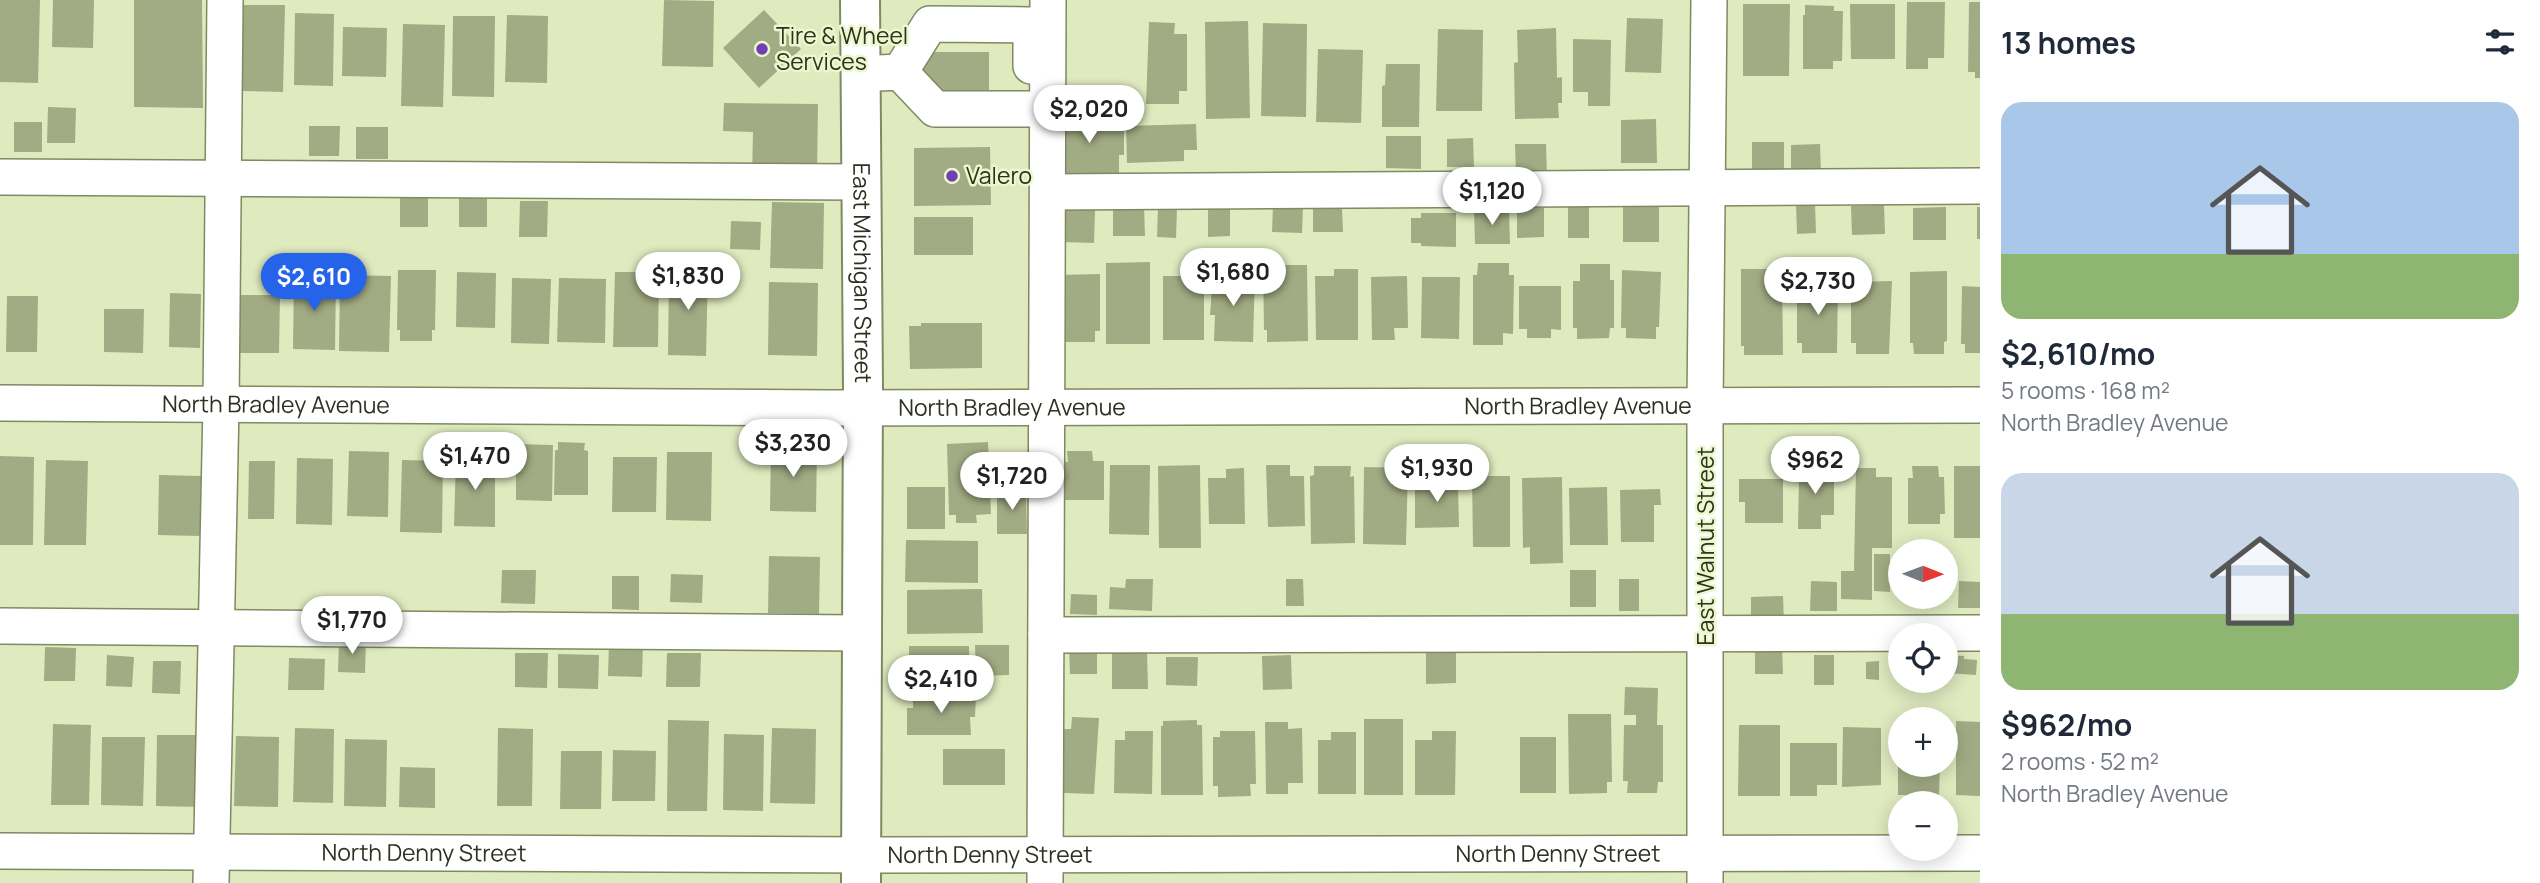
<!DOCTYPE html>
<html lang="en">
<head>
<meta charset="utf-8">
<style>
	body { margin:0; font-family:Manrope,sans-serif; background:#f2f2f3; color:#1f2937; height:100vh; display:flex; flex-direction:column; font-size:26px; white-space:nowrap }
	* { box-sizing:border-box; margin:0 }
	p { font-size:23px; color:#747a83 }
	.icon { flex:none; width:38px; height:38px; fill:none; stroke:currentColor; stroke-width:2; stroke-linecap:round; stroke-linejoin:round }
	.map { position:relative; flex:1; overflow:hidden }
	.panel { display:flex; flex-direction:column; background:#fff; width:560px }
	.panel>* { flex:none }
	.needle { width:46px; rotate:91deg }
	.controls { position:absolute; left:1888px; top:539px; display:grid; gap:14px }
	.controls a { display:grid; place-items:center; width:70px; height:70px; border-radius:50%; background:#fff; box-shadow:0 4px 18px #0003; font-size:35px }
	.price { position:absolute; translate:-50% -60px; padding:0 16px; border-radius:24px; background:#fff; color:#222; font-size:23px; line-height:46px; filter:drop-shadow(0 2px 4px #0008) }
	.price::after { content:''; position:absolute; left:50%; top:42px; width:21px; height:16px; margin-left:-10px; background:inherit; clip-path:polygon(0 0,100% 0,50% 100%) }
	.price.active { background:#2563eb; color:#fff }
	ul { padding:0; list-style:none }
	li { display:grid; align-content:center; gap:14px; height:371px; padding:0 21px }
	li span { display:grid; place-items:center; height:217px; border-radius:21px; color:#555 }
	li>.icon { margin-inline-start:auto }
	span .icon { width:126px; height:126px; fill:#fffc; stroke-width:1 }
	li b { font-size:30px }
	h2 { display:flex; justify-content:space-between; align-items:center; height:84px; padding:0 21px; font-size:30px }
	main { display:flex; flex:1; min-height:0 }
	.map>svg:first-child { display:block }
</style>
</head>
<body>
<main>
<div class="map">
<svg width="1980" height="883" viewBox="0 0 1980 883">
	<rect width="100%" height="100%" fill="#dfeabf"/>
	<g fill="#a2ac84">
		<path d="M0,0H40L38,83L0,82Z"/>
		<path d="M53,0H94L93,48L52,47Z"/>
		<path d="M134,0H202L203,108L134,107Z"/>
		<path d="M664,0L714,1L713,67L662,66Z"/>
		<path d="M1907,2H1945L1944,58H1928V69H1906Z"/>
		<path d="M1969,2H1980V78H1975V72H1968Z"/>
		<path d="M1743,4H1790L1789,76H1743Z"/>
		<path d="M1850,4H1895V59H1851Z"/>
		<path d="M243,5H285L283,92L242,91Z"/>
		<path d="M1805,5L1834,6V11H1843L1842,61H1833V69H1803V15H1805Z"/>
		<path d="M764,10L801,49L759,88L723,48Z"/>
		<path d="M295,13L334,14L333,86L294,85Z"/>
		<path d="M507,15L548,16L547,83L505,82Z"/>
		<path d="M453,16H495L494,97L452,96Z"/>
		<path d="M1627,18L1663,19L1661,73L1625,72Z"/>
		<path d="M1248,21L1250,118L1206,119L1205,22Z"/>
		<path d="M1149,22L1175,23L1174,34H1187V91H1179V104H1146Z"/>
		<path d="M1263,23L1307,24L1306,117L1261,116Z"/>
		<path d="M403,24L445,25L443,107L401,106Z"/>
		<path d="M343,27L387,28L386,77L342,76Z"/>
		<path d="M1556,28L1557,78L1562,77V103H1558L1559,118L1515,119L1514,63L1518,62L1517,30Z"/>
		<path d="M1438,29L1483,30L1482,111H1436Z"/>
		<path d="M1573,39L1611,40L1610,106H1588V92H1573Z"/>
		<path d="M1318,49L1363,50L1361,123L1316,122Z"/>
		<rect x="922" y="52" width="67" height="40"/>
		<path d="M1386,64H1420L1419,127H1382V86L1385,85Z"/>
		<path d="M724,103L818,104L817,176H752L753,132L723,131Z"/>
		<path d="M48,107L76,108L75,143H47Z"/>
		<path d="M1055,113H1124V155H1119V178H1055Z"/>
		<path d="M1656,119L1657,163H1621V120Z"/>
		<rect x="14" y="122" width="28" height="30"/>
		<path d="M1196,124L1197,150H1184V161L1127,163L1126,126Z"/>
		<path d="M309,126H340L339,156H309Z"/>
		<rect x="356" y="127" width="32" height="32"/>
		<path d="M1386,136H1421V169L1386,168Z"/>
		<path d="M1473,138L1474,167H1447V139Z"/>
		<rect x="1752" y="142" width="32" height="28"/>
		<path d="M1515,144H1546L1547,175L1516,176Z"/>
		<path d="M1820,144L1821,173H1791V145Z"/>
		<path d="M990,147L991,205L914,206V148Z"/>
		<rect x="400" y="191" width="28" height="36"/>
		<rect x="459" y="191" width="28" height="36"/>
		<path d="M520,201H548L547,237H519Z"/>
		<path d="M772,202L824,203L823,269L770,268Z"/>
		<rect x="1623" y="203" width="36" height="39"/>
		<path d="M1815,203L1816,233L1797,234L1796,204Z"/>
		<path d="M1273,205L1303,206L1302,233L1272,232Z"/>
		<path d="M1884,205L1885,234L1852,235L1851,206Z"/>
		<path d="M1113,207H1144L1145,236H1113Z"/>
		<path d="M1158,207L1177,208L1176,238L1157,237Z"/>
		<path d="M1313,207H1342L1343,232H1313Z"/>
		<rect x="1568" y="207" width="21" height="31"/>
		<path d="M1946,207V240H1913V208Z"/>
		<rect x="1977" y="207" width="3" height="32"/>
		<path d="M1230,208V236L1208,237V209Z"/>
		<path d="M1517,208H1544V237L1517,238Z"/>
		<path d="M1063,209L1095,210L1094,243L1062,242Z"/>
		<path d="M1509,209L1510,244H1475L1474,210Z"/>
		<path d="M1421,213H1456V247L1421,246V243H1411V218H1421Z"/>
		<rect x="914" y="217" width="59" height="38"/>
		<path d="M731,221L761,222L760,250L730,249Z"/>
		<path d="M1150,262V344H1106V263Z"/>
		<path d="M1478,263H1509V275H1514L1513,334L1503,333V345H1473V275H1477Z"/>
		<path d="M1580,264H1610V280H1614V328H1610L1609,338L1577,339V328H1573V281H1580Z"/>
		<path d="M1263,265H1307L1308,341L1267,342V330H1264Z"/>
		<path d="M669,268H708L706,356L668,355Z"/>
		<path d="M1334,269H1358V340H1316L1315,276H1334Z"/>
		<path d="M1741,269H1782L1783,355H1744V346H1741Z"/>
		<path d="M398,270H436L435,330H432V341H400V330H397Z"/>
		<path d="M1622,270L1661,272L1659,327H1656V339L1626,338V328H1621Z"/>
		<path d="M1947,271V341L1944,342V354H1914L1913,343H1910V272Z"/>
		<path d="M457,272L496,273L495,328L456,327Z"/>
		<path d="M615,272H659L658,347H613Z"/>
		<path d="M1100,274V331H1095V342H1062L1059,275Z"/>
		<path d="M340,275L391,276L389,352L339,351Z"/>
		<path d="M1213,275L1255,276L1253,342L1214,341L1215,315H1210Z"/>
		<path d="M294,276L336,277L335,350L293,349Z"/>
		<rect x="1163" y="276" width="41" height="64"/>
		<path d="M1407,276L1408,328H1394L1395,340H1372L1371,277Z"/>
		<path d="M1422,277H1460L1459,339L1421,338Z"/>
		<path d="M512,278L551,279L549,344L511,343Z"/>
		<path d="M559,278L606,279L605,343L557,342Z"/>
		<path d="M1892,281L1889,354H1856V343H1851V282Z"/>
		<path d="M769,282L818,283L817,356L768,355Z"/>
		<path d="M1838,282L1837,353H1802V343H1797V283Z"/>
		<path d="M1519,286H1561V330L1551,329V338H1527V329H1519Z"/>
		<path d="M1962,286L1980,287V353H1965V344H1961Z"/>
		<path d="M170,293L201,294L200,348L169,347Z"/>
		<path d="M237,295H280L279,353H236Z"/>
		<path d="M7,296H38L37,352H6Z"/>
		<path d="M104,309H144L143,353L104,352Z"/>
		<path d="M921,323H982V368L910,369L909,326H921Z"/>
		<path d="M558,442L585,443L584,450L588,451V495H554L555,450H558Z"/>
		<path d="M988,442L991,514L976,515L977,523H956V515H949L947,444Z"/>
		<path d="M516,444L553,445L552,501L516,500Z"/>
		<path d="M771,446L817,447L816,512L770,511Z"/>
		<path d="M349,451L389,452L388,517L347,516Z"/>
		<path d="M1067,451H1092L1093,461H1104V500H1057V461L1068,462Z"/>
		<path d="M667,452H712L711,521L666,520Z"/>
		<path d="M0,456L34,457L33,545H0Z"/>
		<path d="M456,457L495,458V527L454,526Z"/>
		<path d="M613,457H657L656,512H612Z"/>
		<path d="M297,458L333,459L332,525L296,524Z"/>
		<path d="M46,460L88,461L86,545H44Z"/>
		<path d="M402,460L443,461L442,533L400,532Z"/>
		<path d="M249,461H275L274,519H248Z"/>
		<path d="M1110,465H1150L1149,535L1109,534Z"/>
		<path d="M1200,465L1201,548H1159L1158,466Z"/>
		<path d="M1266,465H1290V476H1304L1305,526L1268,527Z"/>
		<path d="M1314,466H1351L1350,477L1354,476L1355,543L1311,544L1310,476L1314,475Z"/>
		<path d="M1802,466L1832,467V479H1834V515H1821V529H1798L1799,478L1801,479Z"/>
		<path d="M1912,466H1938L1939,477H1944L1945,514H1940V524H1908V478H1913Z"/>
		<rect x="1954" y="466" width="26" height="72"/>
		<path d="M1364,467L1408,468L1406,545L1363,544Z"/>
		<path d="M1244,468L1245,524H1209L1208,478H1226V469Z"/>
		<path d="M1856,468H1876V477H1892V548H1872V600L1841,599V571H1854Z"/>
		<path d="M159,475L201,476L200,536L158,535Z"/>
		<path d="M1447,476L1448,486H1458L1459,527L1415,528V488H1426V477Z"/>
		<path d="M1472,476H1510V547H1473Z"/>
		<path d="M1562,477L1563,563L1530,564V547L1523,548L1522,478Z"/>
		<path d="M1739,479H1783V523H1745V502H1739Z"/>
		<rect x="907" y="487" width="38" height="42"/>
		<path d="M1607,487L1608,545H1570L1569,488Z"/>
		<path d="M1660,489L1661,505H1654V542H1621L1620,490Z"/>
		<path d="M997,490H1026L1027,534H997Z"/>
		<path d="M906,540L978,541V583L905,582Z"/>
		<path d="M1874,554H1890V592L1874,591Z"/>
		<path d="M769,556L820,557L819,614L768,613Z"/>
		<path d="M502,570H536L535,604L501,603Z"/>
		<rect x="1570" y="570" width="26" height="37"/>
		<path d="M671,574L703,575L702,603L670,602Z"/>
		<path d="M612,576H639V610L612,609Z"/>
		<path d="M1126,579H1153L1152,611L1109,609L1110,587L1125,588Z"/>
		<path d="M1286,579H1303L1304,606H1286Z"/>
		<rect x="1619" y="579" width="20" height="32"/>
		<path d="M1811,581L1837,582V611H1810Z"/>
		<path d="M1959,581L1980,582V608H1958Z"/>
		<path d="M982,589L983,633L907,634V590Z"/>
		<path d="M1071,594L1097,595V615L1070,614Z"/>
		<path d="M1783,596L1784,623L1751,625V597Z"/>
		<path d="M339,640H366L365,673L338,672Z"/>
		<path d="M609,643H643L642,677L608,676Z"/>
		<path d="M975,645H1009V675L976,676Z"/>
		<path d="M1069,645H1097V674H1070Z"/>
		<path d="M1755,645H1782L1783,674H1755Z"/>
		<rect x="909" y="646" width="60" height="41"/>
		<path d="M45,647L76,648L75,681H44Z"/>
		<path d="M1456,648V683L1426,684V649Z"/>
		<path d="M1147,651L1148,689H1112V652Z"/>
		<path d="M515,653H548L547,688L515,687Z"/>
		<path d="M667,653H701L700,687H666Z"/>
		<path d="M558,654L599,655L598,689L558,688Z"/>
		<path d="M107,655L134,657L132,687L106,686Z"/>
		<path d="M1291,655L1292,689L1263,690L1262,656Z"/>
		<rect x="1814" y="655" width="20" height="30"/>
		<path d="M1948,655L1964,656V659L1977,660L1976,675L1947,673Z"/>
		<path d="M1166,657H1198L1197,686L1166,685Z"/>
		<path d="M289,658L325,659L324,690H288Z"/>
		<path d="M153,661H181L180,694L152,693Z"/>
		<path d="M1879,661V680L1866,679V662Z"/>
		<path d="M1625,687L1658,688L1657,725H1663V782H1658L1657,793H1627L1628,781H1623L1624,725H1636V715H1624Z"/>
		<path d="M913,695H976L975,717H970L971,735H907V708H913Z"/>
		<path d="M1568,714H1611L1612,782H1607V793L1569,794Z"/>
		<path d="M1072,717L1099,718L1094,794L1064,793V783H1060L1062,729H1071Z"/>
		<rect x="1364" y="719" width="39" height="76"/>
		<path d="M668,720L709,721L707,811H667Z"/>
		<path d="M1197,720V725H1202L1203,795H1161V726H1163V721Z"/>
		<path d="M1956,721L1980,722V796L1956,795Z"/>
		<path d="M1265,722H1288V729L1302,728L1303,783H1288V794H1266Z"/>
		<path d="M53,724L91,725L89,805H51Z"/>
		<path d="M1739,725H1780V796H1738Z"/>
		<path d="M1843,727L1881,728V785L1842,787Z"/>
		<path d="M295,728L334,729L333,803L293,802Z"/>
		<path d="M498,728L533,729L532,806H497Z"/>
		<path d="M772,728L816,729L815,804L770,803Z"/>
		<path d="M1125,731H1153L1152,794L1114,793L1115,740H1125Z"/>
		<path d="M1220,731H1255L1256,784H1250L1251,796L1218,797V786H1213V737H1220Z"/>
		<path d="M1432,731H1456L1455,795H1415V740H1432Z"/>
		<path d="M1331,732H1356V794H1318V740H1331Z"/>
		<path d="M724,734L764,735L763,811L723,810Z"/>
		<path d="M157,735H201L200,807L156,806Z"/>
		<path d="M236,736L279,737L278,807L234,806Z"/>
		<path d="M102,737H145L143,806L101,805Z"/>
		<rect x="1520" y="737" width="36" height="56"/>
		<path d="M345,739L387,740L386,807L344,806Z"/>
		<path d="M1790,743H1837V785H1817V796H1790Z"/>
		<rect x="943" y="749" width="62" height="36"/>
		<path d="M613,750L656,751L655,801H612Z"/>
		<path d="M561,751H602L601,809H560Z"/>
		<path d="M1898,765H1940L1939,795H1898Z"/>
		<path d="M400,767L435,768V808L399,807Z"/>
	</g>
	<g fill="none" stroke-linecap="round" stroke-linejoin="round">
		<g stroke="#7f8962" stroke-width="38">
			<g id="minor">
				<path d="M900,72L930,24L1031,25V66"/>
				<path d="M878,73L900,72L935,109H1048"/>
				<path d="M0,177L861,182"/>
				<path d="M1048,192L1980,186"/>
				<path id="s1" d="M0,403L827,408L1980,405"/>
				<path d="M0,626L862,633"/>
				<path d="M1046,635L1980,633"/>
				<path id="s2" d="M0,851L873,855L1980,853"/>
				<path d="M211,883L221,405L225,0"/>
				<path d="M1045,883L1048,0"/>
				<path d="M1705,883V406L1709,0"/>
			</g>
		</g>
		<g stroke="#7f8962" stroke-width="42">
			<g id="major">
				<path id="s3" d="M860,0L863,388L861,883"/>
			</g>
		</g>
		<use href="#minor" stroke="#fff" stroke-width="35"/>
		<use href="#major" stroke="#fff" stroke-width="38"/>
	</g>
	<g fill="#723eb6" stroke="#ecf7cc" stroke-width="2.5">
		<circle cx="762" cy="49" r="7"/>
		<circle cx="952" cy="176" r="7"/>
	</g>
	<g text-anchor="middle" stroke-width="5" stroke-linejoin="round" paint-order="stroke">
		<g font-size="23" fill="#2d3121" stroke="#ecf7cc" text-anchor="start">
			<text x="776" y="44">Tire &amp; Wheel<tspan x="776" dy="26">Services</tspan></text>
			<text x="966" y="184">Valero</text>
		</g>
		<g font-size="23" fill="#2d3121" stroke="#ecf7cc">
			<text dy="8" stroke="none"><textPath href="#s3" startOffset="273">East Michigan Street</textPath></text>
			<text dy="8" stroke="none"><textPath href="#s1" startOffset="276">North Bradley Avenue</textPath></text>
			<text dy="8" stroke="none"><textPath href="#s1" startOffset="1578">North Bradley Avenue</textPath></text>
			<text dy="8" stroke="none"><textPath href="#s1" startOffset="1012">North Bradley Avenue</textPath></text>
			<text transform="translate(1706 546) rotate(-90)" y="8">East Walnut Street</text>
			<text dy="8" stroke="none"><textPath href="#s2" startOffset="424">North Denny Street</textPath></text>
			<text dy="8" stroke="none"><textPath href="#s2" startOffset="1558">North Denny Street</textPath></text>
			<text dy="8" stroke="none"><textPath href="#s2" startOffset="990">North Denny Street</textPath></text>
		</g>
	</g>
</svg>
<div class="controls">
<a><svg class="needle" viewBox="-14 -14 28 28"><path d="M0-13l5 13h-10z" fill="#e53935"/><path d="M0 13l5-13h-10z" fill="#747a83"/></svg></a>
<a><svg class="icon" aria-label="locate" viewBox="0 0 24 24"><circle cx="12" cy="12" r="6"/><path d="M12 2v4M12 18v4M2 12h4M18 12h4"/></svg></a>
<a>+</a>
<a>−</a>
</div>
<b class="price" style="left:1089px;top:145px">$2,020</b>
<b class="price" style="left:1492px;top:227px">$1,120</b>
<b class="price" style="left:1233px;top:308px">$1,680</b>
<b class="price" style="left:688px;top:312px">$1,830</b>
<b class="price active" style="left:314px;top:313px">$2,610</b>
<b class="price" style="left:1818px;top:317px">$2,730</b>
<b class="price" style="left:793px;top:479px">$3,230</b>
<b class="price" style="left:475px;top:492px">$1,470</b>
<b class="price" style="left:1815px;top:496px">$962</b>
<b class="price" style="left:1437px;top:504px">$1,930</b>
<b class="price" style="left:1012px;top:512px">$1,720</b>
<b class="price" style="left:352px;top:656px">$1,770</b>
<b class="price" style="left:941px;top:715px">$2,410</b>
</div>
<section class="panel">
<h2>13 homes<svg class="icon" aria-label="filters" viewBox="0 0 24 24"><path d="M4 7h16M4 17h16"/><circle cx="9" cy="7" r="2"/><circle cx="15" cy="17" r="2"/></svg></h2>
<ul>
<li><span style="background:linear-gradient(#a9c7e8 70%,#8fb573 0)"><svg class="icon" aria-label="home" viewBox="0 0 24 24"><path d="M3 11l9-7 9 7M6 9v11h12V9"/></svg></span><div><b>$2,610/mo</b><p>5 rooms · 168 m²</p><p>North Bradley Avenue</p></div></li>
<li><span style="background:linear-gradient(#c9d6e8 65%,#8fb573 0)"><svg class="icon" aria-label="home" viewBox="0 0 24 24"><path d="M3 11l9-7 9 7M6 9v11h12V9"/></svg></span><div><b>$962/mo</b><p>2 rooms · 52 m²</p><p>North Bradley Avenue</p></div></li>
</ul>
</section>
</main>
</body>
</html>
